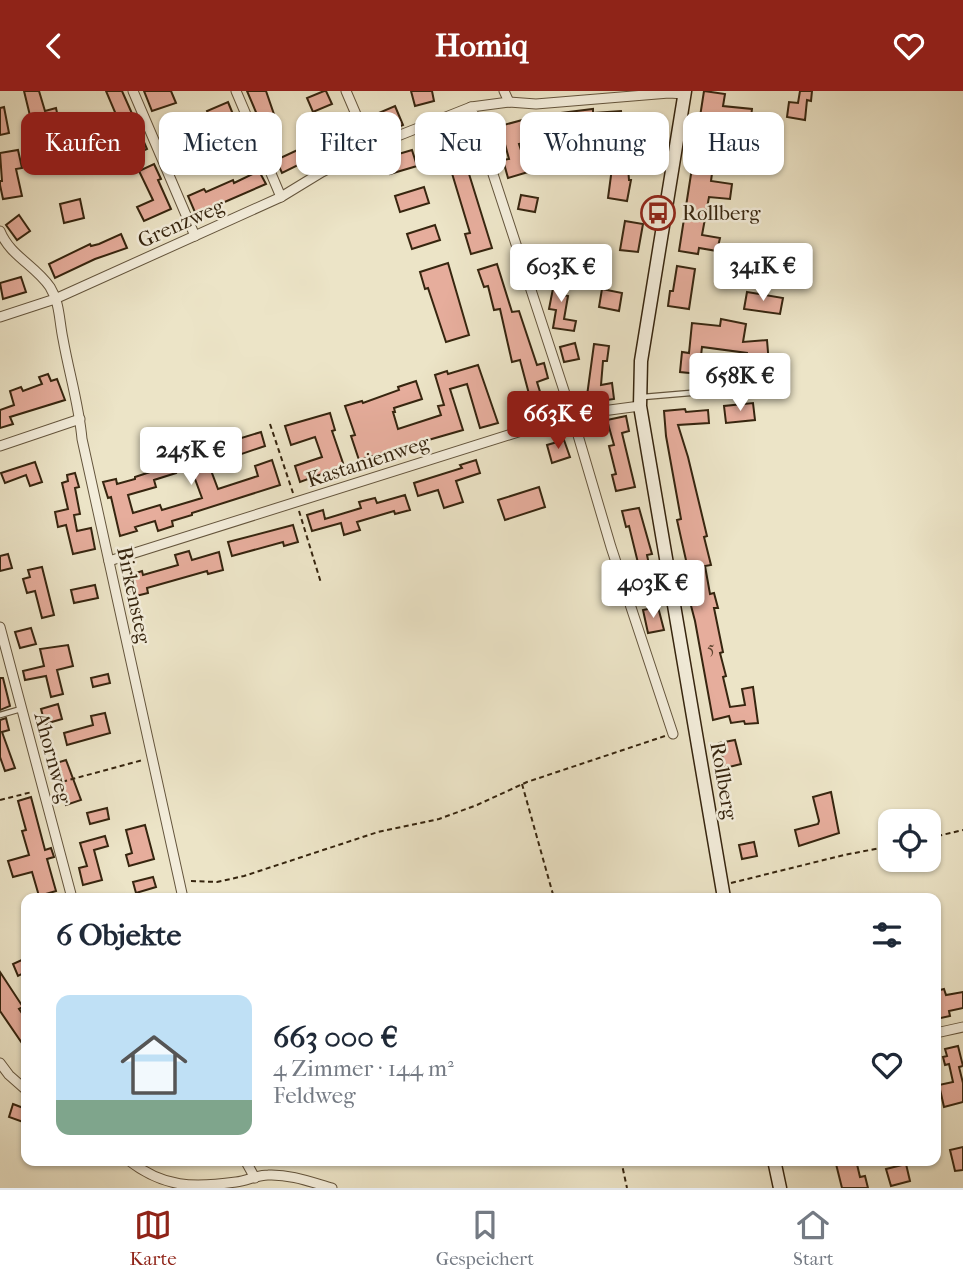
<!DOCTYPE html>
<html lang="de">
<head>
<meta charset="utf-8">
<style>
	body { margin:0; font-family:"IM FELL French Canon",serif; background:#f2f2f3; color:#1f2937; height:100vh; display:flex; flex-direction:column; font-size:26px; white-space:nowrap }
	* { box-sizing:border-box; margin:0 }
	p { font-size:23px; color:#747a83 }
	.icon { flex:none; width:38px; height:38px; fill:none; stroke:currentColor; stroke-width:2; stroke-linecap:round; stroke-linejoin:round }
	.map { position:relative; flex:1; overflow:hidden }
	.sheet { position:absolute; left:21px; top:802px; width:920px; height:273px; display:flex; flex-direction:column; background:#fff; border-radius:14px; box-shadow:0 2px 5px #0004 }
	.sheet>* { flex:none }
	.banner { position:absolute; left:21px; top:21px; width:922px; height:63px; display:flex; gap:14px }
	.fabs { position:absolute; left:878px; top:718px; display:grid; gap:14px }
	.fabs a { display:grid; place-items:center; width:63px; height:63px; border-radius:14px; background:#fff; box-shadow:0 2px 5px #0004; font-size:35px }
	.price { position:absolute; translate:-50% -60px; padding:0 16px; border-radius:7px; background:#fff; color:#222; font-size:23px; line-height:46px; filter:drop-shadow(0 2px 4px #0008) }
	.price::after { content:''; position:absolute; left:50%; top:42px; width:21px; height:16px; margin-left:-10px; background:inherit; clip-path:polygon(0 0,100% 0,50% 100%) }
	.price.active { background:#8f2418; color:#fff }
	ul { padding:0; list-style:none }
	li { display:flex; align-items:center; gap:21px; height:175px; padding:0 35px }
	li span { display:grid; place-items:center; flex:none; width:196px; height:140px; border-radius:14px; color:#555 }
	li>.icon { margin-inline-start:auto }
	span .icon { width:84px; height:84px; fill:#fffc; stroke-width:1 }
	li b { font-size:30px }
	h2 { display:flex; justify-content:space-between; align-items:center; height:84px; padding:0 35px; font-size:30px }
	.pill { padding:0 24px; border-radius:14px; background:#fff; box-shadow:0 2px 5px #0004; font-size:24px; line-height:63px }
	.pill.active { background:#8f2418; color:#fff }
	header { display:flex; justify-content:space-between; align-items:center; height:91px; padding:0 35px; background:#8f2418; color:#fff; font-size:32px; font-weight:700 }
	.tab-bar { display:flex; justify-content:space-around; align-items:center; height:98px; border-top:2px solid #e0e1e3; background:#fff; font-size:19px; color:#747a83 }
	.tab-bar a { display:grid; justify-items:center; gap:4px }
	.tab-bar .active { color:#8f2418 }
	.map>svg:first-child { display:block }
</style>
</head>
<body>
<header><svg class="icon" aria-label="back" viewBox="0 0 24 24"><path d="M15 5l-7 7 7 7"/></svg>Homiq<svg class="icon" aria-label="heart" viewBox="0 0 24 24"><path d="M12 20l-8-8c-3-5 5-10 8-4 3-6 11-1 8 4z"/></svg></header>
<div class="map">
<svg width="963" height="1097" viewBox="0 0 963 1097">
	<rect width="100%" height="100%" fill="#ece4c7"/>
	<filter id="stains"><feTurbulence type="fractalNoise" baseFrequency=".00286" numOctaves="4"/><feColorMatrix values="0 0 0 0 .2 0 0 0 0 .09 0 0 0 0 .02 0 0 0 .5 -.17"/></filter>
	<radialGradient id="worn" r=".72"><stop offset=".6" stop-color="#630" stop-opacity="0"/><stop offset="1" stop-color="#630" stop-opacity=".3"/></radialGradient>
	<g fill="#e6ad9c" stroke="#36250f" stroke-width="2">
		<path d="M24,0H39L45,20L56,17L59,31L33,37Z"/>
		<path d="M106,0H122L134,27L120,33Z"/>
		<path d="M144,0H171L176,12L152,20Z"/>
		<path d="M247,0H266L278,35L264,40Z"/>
		<path d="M324,0H326L332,13L313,21L307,7Z"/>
		<path d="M411,0H432L434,10L415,15Z"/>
		<path d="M704,0L725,3L723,15L752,18L750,34L747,33L744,59H739L737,78L713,75L711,90L732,93L730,108L709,106L702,144L720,147L717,160L699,157L698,163L679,160Z"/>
		<path d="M800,0H812L811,10L807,9L805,29L787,26L789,11L798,12Z"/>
		<path d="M228,11L239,38L242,37L248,52L232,58L222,31L213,35L207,20Z"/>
		<path d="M395,15L403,34L375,46L367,27Z"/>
		<path d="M4,16L9,42L0,44V17Z"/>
		<path d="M593,18V22L621,20L623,37L604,40L603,35L546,40L544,24Z"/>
		<path d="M638,23L660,27L656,54L633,51Z"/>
		<path d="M526,28L532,50L519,53L528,81L508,87L503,69L509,68L500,35Z"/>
		<path d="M339,32L347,50L282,82L276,69L302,57L298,47Z"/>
		<path d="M456,41L492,157L471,163L465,143L470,142L441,46Z"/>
		<path d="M140,42L147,58L129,66L121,50Z"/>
		<path d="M58,49L62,67L44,72L40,52Z"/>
		<path d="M18,59L22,77L16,78L22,105L3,108L0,94V90H2L0,62Z"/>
		<path d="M189,59L196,75L179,82L172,66Z"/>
		<path d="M412,59L417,75L390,83L385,67Z"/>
		<path d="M614,62L627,63L629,89H631L627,110L608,107Z"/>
		<path d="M154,73L161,88L158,89L171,118L144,130L137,116L153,109L139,80Z"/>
		<path d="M259,80L266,93L213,116L214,118L197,126L188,105L204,98L206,101L233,89L234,92Z"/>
		<path d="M424,96L429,112L400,121L395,105Z"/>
		<path d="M521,104L538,107L535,121L518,118Z"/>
		<path d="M80,108L84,127L64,132L60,113Z"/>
		<path d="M19,124L30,140L17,149L6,134Z"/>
		<path d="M625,130L643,133L638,161L620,159Z"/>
		<path d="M435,134L440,149L412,158L407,143Z"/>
		<path d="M121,143L127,157L95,168L55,187L49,173L90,153L91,155L99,153Z"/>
		<path d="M448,172L469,244L446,251L428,197L425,198L420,181Z"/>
		<path d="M497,173L512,221L519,220L537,274L544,272L548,287L537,291L546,320L523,328L517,308L529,303L520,269L512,271L500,218L494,219L488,195L484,196L478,179Z"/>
		<path d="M677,175L695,178L689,218L668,215L670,200H673Z"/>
		<path d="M556,182L568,183L563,204L568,205L564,228L576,230L574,240L553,237L556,219L549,218Z"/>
		<path d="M21,186L26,201L3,208L0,192Z"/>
		<path d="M602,198L622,202L619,220L599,216Z"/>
		<path d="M747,201L783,207L780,223L744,218Z"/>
		<path d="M721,228L746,233L743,251L767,249L770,286L750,289L747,262L702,256L699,283L680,281L682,261L689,262L692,232L720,235Z"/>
		<path d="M575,252L579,268L564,271L560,256Z"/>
		<path d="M594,253L609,255L607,270H603L601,294L612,292L614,308L586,312Z"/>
		<path d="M478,274L498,332L480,337L467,293L450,298L463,339L359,369L351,345L355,344L345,315L362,310L363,312L399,299L398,296L416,290L422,308L394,317L395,321H393L398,338L441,324L438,315L444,314L435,284L447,280L448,283Z"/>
		<path d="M48,283L51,290L57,288L65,309L10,326L13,333L0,337V319L14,314L10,300L21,296L23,300L42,293L39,286Z"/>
		<path d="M753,312L755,329L726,332L724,315Z"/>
		<path d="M685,318L686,321L708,319L709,332L678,334L688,366L707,445L704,446L711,474L705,475L710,503L714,502L718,517H714L723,561L720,562L726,585L723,586L730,616L745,614L742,598L753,596L758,632L745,633L744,630L731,632L729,625L713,629L695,530L689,507H691L687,487H690L677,429L681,428L666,345L664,320Z"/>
		<path d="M330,322L335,339L332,340L344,375L300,391L295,375L322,366L315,346L291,354L285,335Z"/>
		<path d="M626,325L629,340L622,342L635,396L616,400L612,384L616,383L609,355L614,354L607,329Z"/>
		<path d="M261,341L265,355L209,374L218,398L258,385L255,375L272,369L280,394L192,422V424L172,430L173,435L158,440L155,430L135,436L137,440L120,445L111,406L108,407L103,391L116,388L117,393L135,388V386L159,378L157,372L171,368L176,382L154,389L156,396L128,404L133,422L160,414L162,419L202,407L188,369L219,358L217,352L234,346L235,349Z"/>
		<path d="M564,349L570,366L552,372L547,354Z"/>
		<path d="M476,369L480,382L456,390L463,411L444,417L438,399L418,405L414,392L462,377L460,374Z"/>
		<path d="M35,371L42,391L30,395L26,384L5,392L1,382Z"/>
		<path d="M75,382L79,396L75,397L80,423L74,424L77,440L91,437L95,458L73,463L66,434L58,436L55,421L68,418L62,392L68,390L67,384Z"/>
		<path d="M539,396L545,416L505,429L498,409Z"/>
		<path d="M405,404L410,419L395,423L394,420L357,431L360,439L344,444L341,432L312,440L307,424L323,419L325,428L361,417L359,411L375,407L377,412Z"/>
		<path d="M639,417L652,463L647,464L653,493L639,497L634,478L639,476L629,435L626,436L622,420Z"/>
		<path d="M293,434L298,451L284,455L283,451L232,465L228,451Z"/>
		<path d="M189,460L192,469L219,461L223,479L208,483L207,480L147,497L148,502L132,506L127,485L142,480L143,484L178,474L175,464Z"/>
		<path d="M8,463L12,477L0,480V465Z"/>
		<path d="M42,476L54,524L42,527L35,500L27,502L23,488L30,486L28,479Z"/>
		<path d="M95,494L98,507L74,512L71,499Z"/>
		<path d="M658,516L664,539L648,542L643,519Z"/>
		<path d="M31,537L36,553L20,557L15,541Z"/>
		<path d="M68,554L73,575L57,579L63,603L51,606L46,585L25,589L23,580L44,575L40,558Z"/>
		<path d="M108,583L110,592L93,596L91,587Z"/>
		<path d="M0,587H3L10,615L0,619Z"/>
		<path d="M58,613L62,628L45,633L41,618Z"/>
		<path d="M105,622L110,642L67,654L64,642L93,634L91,625Z"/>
		<path d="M6,627L9,639L2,641L15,677L5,680L0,666V629Z"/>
		<path d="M735,649L741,673L725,677L719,652Z"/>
		<path d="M66,669L81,709L66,714L58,685L54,686L50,674Z"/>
		<path d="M831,701L839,742L799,755L795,739L818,733L819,730L813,706Z"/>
		<path d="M31,706L45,759L51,757L54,766L47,768L56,800L39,805L32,781L13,786L8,770L29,764L22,740L26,739L18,710Z"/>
		<path d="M107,717L109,728L90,733L87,722Z"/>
		<path d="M145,734L154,768L129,775L126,764L132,762L126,739Z"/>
		<path d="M105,745L108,755L94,759L102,789L83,794L79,777L87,775L80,752Z"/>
		<path d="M754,751L757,765L742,768L739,754Z"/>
		<path d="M153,786L156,796L136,802L133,791Z"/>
		<path d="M26,867V881L18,885L13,873Z"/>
		<path d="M0,881L23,916L19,918L26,928V958L0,920Z"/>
		<path d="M944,898L946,904L963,901V917L949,920L950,925L936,928V900Z"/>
		<path d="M958,955L963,975L959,976L963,992V1011L944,1016L939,994L953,991L949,973L945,974L943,966L947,965L945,958Z"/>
		<path d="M13,1013L26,1018V1032L9,1026Z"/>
		<path d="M963,1056V1079L955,1080L950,1059Z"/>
		<path d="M835,1069H856L860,1086L865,1085L868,1097H842Z"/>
		<path d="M906,1073L910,1090L891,1095L886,1078Z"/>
	</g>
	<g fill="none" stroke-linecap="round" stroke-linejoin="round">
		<g stroke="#64553d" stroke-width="7">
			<g id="lane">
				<path d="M643,306L761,296"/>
				<path d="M0,624L21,618"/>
			</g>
		</g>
		<g stroke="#64553d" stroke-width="11">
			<g id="street">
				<path d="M133,0L195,145"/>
				<path d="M236,0L281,106"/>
				<path d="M504,0L509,11"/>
				<path d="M370,56L471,16"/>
				<path d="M0,140C10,165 35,174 50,196C60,212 59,229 63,248C69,282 79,314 82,348L183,807"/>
				<path d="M0,226L55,208L281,106L322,81L370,56L346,0"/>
				<path d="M0,355L80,328"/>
				<path d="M109,470L572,324L640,315"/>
				<path d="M0,536L72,807"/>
				<path d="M673,643L611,456L572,324L471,16L509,11L536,13L669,2L684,3"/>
				<path d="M936,942L963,936"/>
				<path d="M0,972L9,984L26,999"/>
				<path d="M128,1069C164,1097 193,1097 236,1091C247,1090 257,1084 268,1084C290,1083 311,1091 332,1097"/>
				<path d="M245,1069L255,1087"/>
			</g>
		</g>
		<g stroke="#36250f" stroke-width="15">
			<g id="secondary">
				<path d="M685,0L641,270L640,315L724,807"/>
				<path d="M774,1069L780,1097"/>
			</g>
		</g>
		<g stroke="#36250f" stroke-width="2" stroke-dasharray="5 3.5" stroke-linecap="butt">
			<path d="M270,333L293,402"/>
			<path d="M299,420L321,492"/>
			<path d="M54,693L143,669"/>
			<path d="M522,693L554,807"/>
			<path d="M0,709L32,701"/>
			<path d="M929,747L963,739"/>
			<path d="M191,790L217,791L244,785L378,741L439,728L477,714L527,691L665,645"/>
			<path d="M731,792L844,764L891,755"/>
			<path d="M621,1069L627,1097"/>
		</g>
		<use href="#lane" stroke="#f3eddb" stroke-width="4.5"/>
		<use href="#street" stroke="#f3eddb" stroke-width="9"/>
		<use href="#secondary" stroke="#f3eddb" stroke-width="12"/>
	</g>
	<defs>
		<g id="bus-ring" transform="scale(1.75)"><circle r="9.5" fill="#f3eddb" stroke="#8f2418" stroke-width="1.5"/><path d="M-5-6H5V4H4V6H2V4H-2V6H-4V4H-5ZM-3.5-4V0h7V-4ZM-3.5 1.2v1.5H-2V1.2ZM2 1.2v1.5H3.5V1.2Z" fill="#8f2418"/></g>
	</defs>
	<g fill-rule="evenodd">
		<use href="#bus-ring" x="658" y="122"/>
	</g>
	<g text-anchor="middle" stroke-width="5" stroke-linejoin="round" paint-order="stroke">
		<g font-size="18" fill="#624732">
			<text x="711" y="563">5</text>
		</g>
		<g font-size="21" fill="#36250f" stroke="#f3eddb" text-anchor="start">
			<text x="682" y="129">Rollberg</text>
		</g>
		<g font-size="21" fill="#36250f" stroke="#f3eddb">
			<text transform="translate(181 132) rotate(-24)" y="7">Grenzweg</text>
			<text transform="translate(368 370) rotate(-18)" y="7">Kastanienweg</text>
			<text transform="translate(134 504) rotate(78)" y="7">Birkensteg</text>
			<text transform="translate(53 667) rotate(75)" y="7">Ahornweg</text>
			<text transform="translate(724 690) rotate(80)" y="7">Rollberg</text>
		</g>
	</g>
	<rect width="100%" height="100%" filter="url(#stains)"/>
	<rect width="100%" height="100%" fill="url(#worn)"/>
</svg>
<div class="fabs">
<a><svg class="icon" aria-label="locate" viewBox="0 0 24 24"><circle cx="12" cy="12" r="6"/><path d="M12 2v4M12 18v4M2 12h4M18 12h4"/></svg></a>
</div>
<b class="price" style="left:763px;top:212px">341K €</b>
<b class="price" style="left:561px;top:213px">603K €</b>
<b class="price" style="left:740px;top:322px">658K €</b>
<b class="price active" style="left:558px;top:360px">663K €</b>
<b class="price" style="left:191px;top:396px">245K €</b>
<b class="price" style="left:653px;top:529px">403K €</b>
<div class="banner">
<a class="pill active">Kaufen</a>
<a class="pill">Mieten</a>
<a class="pill">Filter</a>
<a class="pill">Neu</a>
<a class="pill">Wohnung</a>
<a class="pill">Haus</a>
</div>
<section class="sheet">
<h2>6 Objekte<svg class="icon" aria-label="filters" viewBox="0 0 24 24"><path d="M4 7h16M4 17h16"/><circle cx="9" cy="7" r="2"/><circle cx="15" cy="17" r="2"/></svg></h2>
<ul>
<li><span style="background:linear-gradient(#bfe0f5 75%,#7fa58c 0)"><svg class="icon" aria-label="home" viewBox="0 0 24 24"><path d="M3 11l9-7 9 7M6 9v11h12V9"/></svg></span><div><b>663 000 €</b><p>4 Zimmer · 144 m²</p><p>Feldweg</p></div><svg class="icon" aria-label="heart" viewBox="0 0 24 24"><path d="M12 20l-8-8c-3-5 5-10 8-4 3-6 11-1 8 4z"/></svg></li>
</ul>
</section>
</div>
<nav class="tab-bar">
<a class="active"><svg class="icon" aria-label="map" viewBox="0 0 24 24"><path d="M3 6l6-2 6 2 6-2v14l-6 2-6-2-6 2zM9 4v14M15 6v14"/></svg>Karte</a>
<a><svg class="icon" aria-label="saved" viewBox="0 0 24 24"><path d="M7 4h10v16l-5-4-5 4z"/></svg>Gespeichert</a>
<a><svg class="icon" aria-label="home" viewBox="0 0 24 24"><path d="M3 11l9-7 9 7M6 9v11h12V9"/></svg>Start</a>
</nav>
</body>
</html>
